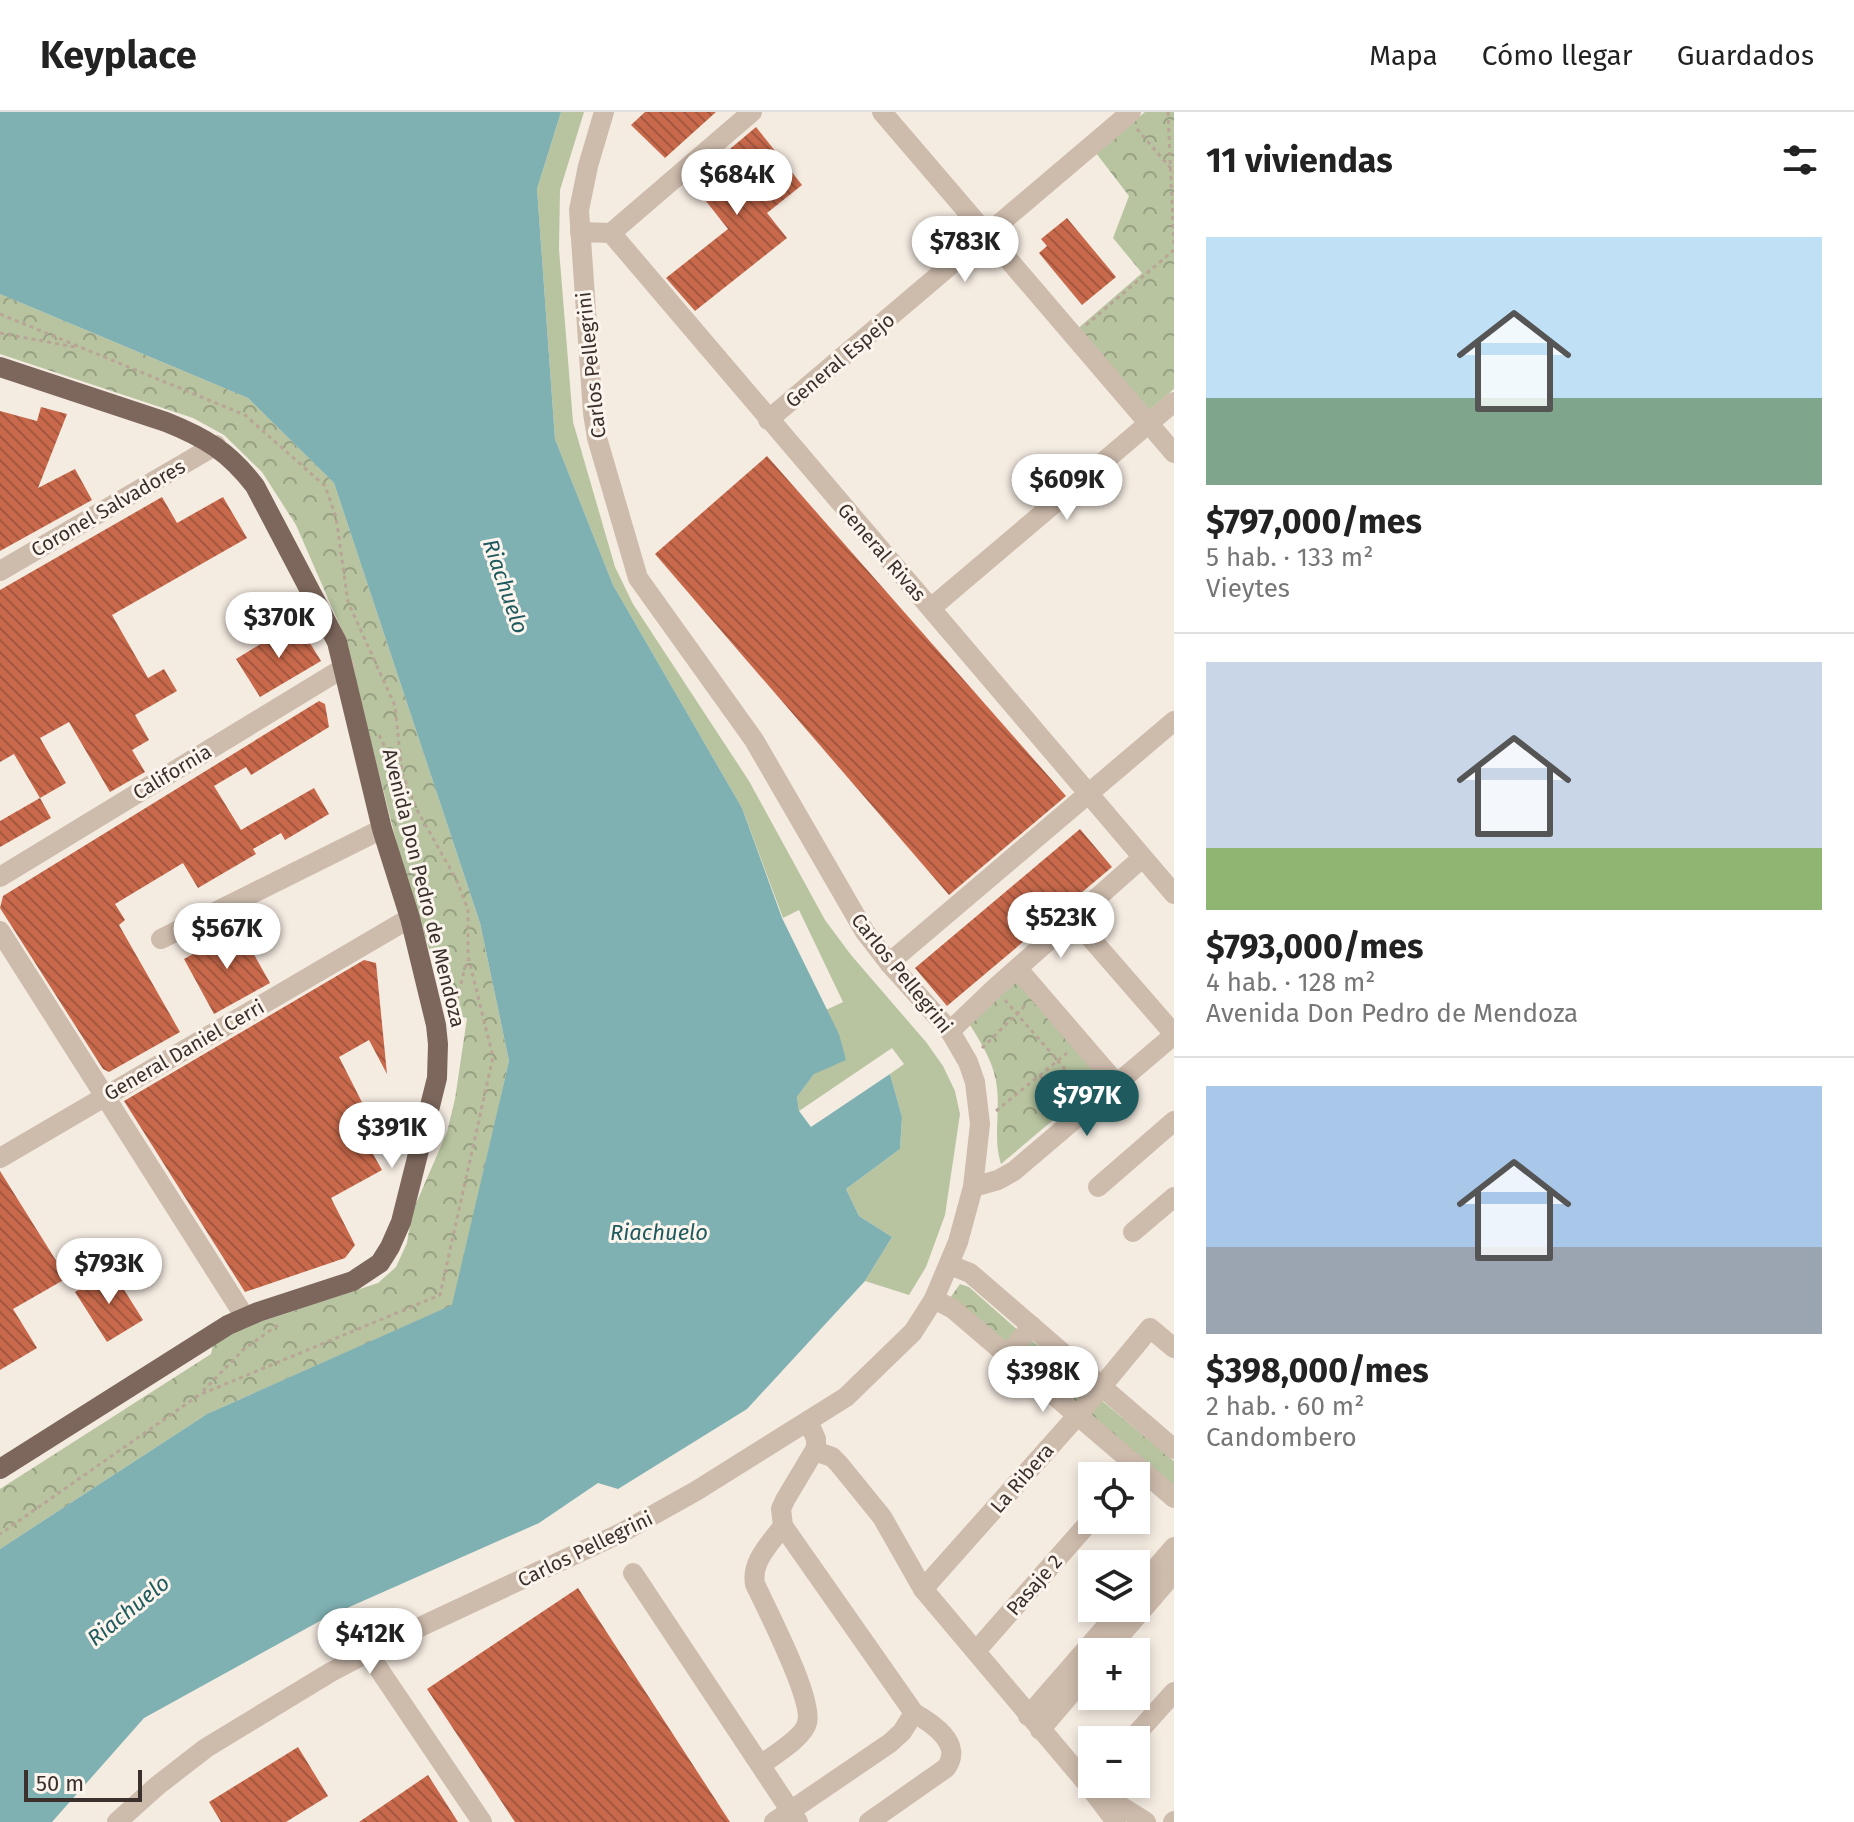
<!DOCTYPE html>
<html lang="es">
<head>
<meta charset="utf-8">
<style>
	body { margin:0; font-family:"Fira Sans",sans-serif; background:#f2f2f2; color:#222; height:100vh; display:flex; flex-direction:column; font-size:30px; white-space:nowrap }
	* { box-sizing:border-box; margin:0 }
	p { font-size:26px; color:#767676 }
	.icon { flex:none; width:44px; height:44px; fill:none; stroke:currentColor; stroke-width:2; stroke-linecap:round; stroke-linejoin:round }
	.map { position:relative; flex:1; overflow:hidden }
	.sheet { display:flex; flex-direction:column; background:#fff; width:680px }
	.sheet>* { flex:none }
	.tools { position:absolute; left:1078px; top:1350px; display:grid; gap:16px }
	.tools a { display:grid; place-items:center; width:72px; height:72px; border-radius:0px; background:#fff; box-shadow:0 4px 12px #0003; font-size:40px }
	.scale { position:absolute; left:24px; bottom:20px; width:118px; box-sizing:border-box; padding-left:8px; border:4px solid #3b302b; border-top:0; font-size:22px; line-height:28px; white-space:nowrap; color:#3b302b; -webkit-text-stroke:6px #fbf5ee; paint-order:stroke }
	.price { position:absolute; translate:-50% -68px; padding:0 18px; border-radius:28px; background:#fff; color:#222; font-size:26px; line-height:52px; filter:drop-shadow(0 2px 4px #0008) }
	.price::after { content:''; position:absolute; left:50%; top:48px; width:24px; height:18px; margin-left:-12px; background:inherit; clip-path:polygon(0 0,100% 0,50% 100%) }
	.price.active { background:#1f5a5e; color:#fff }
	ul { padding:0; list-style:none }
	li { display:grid; align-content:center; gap:16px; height:424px; padding:0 32px }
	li+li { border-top:2px solid #e0e0e0 }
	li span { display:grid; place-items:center; height:248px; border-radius:0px; color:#555 }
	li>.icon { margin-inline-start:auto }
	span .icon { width:144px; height:144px; fill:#fffc; stroke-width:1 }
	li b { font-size:34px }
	h2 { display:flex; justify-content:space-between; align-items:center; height:96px; padding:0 32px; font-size:34px }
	header { display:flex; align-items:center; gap:48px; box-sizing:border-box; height:112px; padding:0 40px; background:#fff; border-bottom:2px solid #e0e0e0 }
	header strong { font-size:38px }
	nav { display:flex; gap:44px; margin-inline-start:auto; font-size:28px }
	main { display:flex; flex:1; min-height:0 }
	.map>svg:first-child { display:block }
</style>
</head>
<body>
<header>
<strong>Keyplace</strong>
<nav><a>Mapa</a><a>Cómo llegar</a><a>Guardados</a></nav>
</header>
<main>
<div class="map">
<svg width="1174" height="1710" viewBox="0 0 1174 1710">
	<defs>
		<pattern id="park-crowns" width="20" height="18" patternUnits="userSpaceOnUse" patternTransform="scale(2)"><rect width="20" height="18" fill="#b8c4a0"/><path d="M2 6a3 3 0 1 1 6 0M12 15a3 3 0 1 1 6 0" fill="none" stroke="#97a083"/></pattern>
		<pattern id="building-back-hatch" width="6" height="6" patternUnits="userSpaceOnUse" patternTransform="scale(2)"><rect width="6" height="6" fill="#c8694b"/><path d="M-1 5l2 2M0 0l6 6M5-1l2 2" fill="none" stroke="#a4573f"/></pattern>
	</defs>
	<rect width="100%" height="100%" fill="#f4ebe1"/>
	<path fill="#b8c4a0" d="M561,0H584L560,78L559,137L573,310L615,455L633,492L749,669L825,808L851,843L926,930L943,954L955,979L960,1002L945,1103L926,1155L909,1183L865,1169L892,1125L859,1104L846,1077L900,1037L902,1005L890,962L904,952L892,936L799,999L797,985L814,962L839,922L826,898L843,890L799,798L783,806L742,696L613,473L555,327L537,77Z"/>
	<g fill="url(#park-crowns)">
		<path d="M1145,0H1174V277L1141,305L1075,219L1142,161L1113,126L1129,84L1096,41Z"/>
		<path d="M0,182L248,286L334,371L480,811L509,949L453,1193L207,1302L0,1437V1377L211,1242L214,1229L251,1213L378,1171L396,1155L407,1131L412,1101L447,1020L455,987L467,906L456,904L446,851L429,837L403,756L344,523L296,413L262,360L224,323L193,306L0,242Z"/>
		<path d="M1017,867L1104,965L1001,1052C993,1027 1000,1002 997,976C995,953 982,932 970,913Z"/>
		<path d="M960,1172L969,1175L1020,1220L1006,1237L950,1186Z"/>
		<path d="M1030,1227L1091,1277L1077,1294L1016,1244Z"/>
		<path d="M1101,1288L1174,1349V1378L1087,1305Z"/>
	</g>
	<path fill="#7fb0b2" d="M0,0H561L537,77L555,327L613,473L742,696L782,806L839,922L846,948L814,962L797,985L799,999L811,1015L890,962L902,1005L900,1037L846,1077L859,1104L892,1125L865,1169L747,1297L618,1377L598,1371L539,1411L329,1504L144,1606L52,1710H0V1437L207,1302L452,1193L509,949L480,811L334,371L248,286L0,182Z"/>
	<g fill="url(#building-back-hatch)">
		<path d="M645,0H716L665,46L631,13Z"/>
		<path d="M756,15L802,73L767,101L787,126L695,199L666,166L728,117L691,70Z"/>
		<path d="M1067,106L1116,165L1082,193L1039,141L1047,134L1041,127Z"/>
		<path d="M41,295L67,302L38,376L75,357L92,388L0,439V299L37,309Z"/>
		<path d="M767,344L1066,684L949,783L655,442Z"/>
		<path d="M162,385L177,411L223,385L247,426L112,503L148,566L164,557L177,579L135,603L149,628L132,638L145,660L110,680L69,610L40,626L66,671L40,686L14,642L0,650V478Z"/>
		<path d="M297,510L321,549L260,585L236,547Z"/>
		<path d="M319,589L325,592L329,615L251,663L246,655L214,674L241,718L314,676L329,702L285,728L281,721L253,737L256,742L198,776L183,751L115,792L125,808L119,813L180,920L109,960L103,957L0,796L3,784Z"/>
		<path d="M40,686L51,706L0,735V709Z"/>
		<path d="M1080,717L1112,755L947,894L915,856Z"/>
		<path d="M239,816L270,871L214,902L184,847Z"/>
		<path d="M364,848L376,851L387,962L369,928L339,945L371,1008L359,1017L382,1058L331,1086L355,1133L345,1146L245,1180L124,989Z"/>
		<path d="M0,1059L67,1166L13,1197L37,1236L0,1258Z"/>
		<path d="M111,1157L143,1208L107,1230L75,1180Z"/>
		<path d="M578,1476L730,1710H515L427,1577Z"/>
		<path d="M298,1635L328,1684L286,1710H221L209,1690Z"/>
		<path d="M428,1663L458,1710H359Z"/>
	</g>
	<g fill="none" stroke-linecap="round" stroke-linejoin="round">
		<g stroke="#b9a596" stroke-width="3" stroke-dasharray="4 4" stroke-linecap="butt">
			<path d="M1168,0L1174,135"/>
			<path d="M1137,17L1174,60"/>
			<path d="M0,202L245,303L325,374L336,405L348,490L395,594L402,661L417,698L456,767L468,797V844L493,945L440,1183L199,1283L0,1422"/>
			<path d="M1086,213L1174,138"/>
			<path d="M0,221L75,235"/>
			<path d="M379,623L408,680"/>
			<path d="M1005,888L1084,979"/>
			<path d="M453,903L467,848"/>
			<path d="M982,936L1025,894"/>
			<path d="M1040,964L1065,995"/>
			<path d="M996,999L1067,941"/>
			<path d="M203,1279L244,1237L278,1213"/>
		</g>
		<g stroke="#cdbbac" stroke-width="20">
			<path d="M882,0L1174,341"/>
			<path d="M580,120L611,121L1174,782"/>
			<path d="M611,121L752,0"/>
			<path d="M768,308L1131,0"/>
			<path d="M0,459L216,333"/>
			<path d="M931,496L1174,290"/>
			<path d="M0,765L345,555"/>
			<path d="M1074,807L1174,922"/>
			<path d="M0,819L245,1205"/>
			<path d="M161,827L382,717"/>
			<path d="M889,851L1174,609"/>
			<path d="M1018,857L1117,972"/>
			<path d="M950,919L995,876L1142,746"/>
			<path d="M0,1046L410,806"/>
			<path d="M973,1075L998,1068L1014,1059L1174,923"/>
			<path d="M1098,1075L1174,1009"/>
			<path d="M1133,1120L1174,1085"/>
			<path d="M950,1153L970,1161L1174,1337"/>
			<path d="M934,1187L953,1197L1174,1386"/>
			<path d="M1007,1243L1032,1214"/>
			<path d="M808,1309L816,1327V1336L785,1388L781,1397L783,1414L914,1601C932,1611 964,1632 946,1656L869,1710"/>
			<path d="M815,1339L832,1345L839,1352L882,1405L923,1477L1089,1674L1116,1710"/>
			<path d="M633,1461L798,1710"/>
			<path d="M923,1477L1078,1303L1150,1216L1174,1236"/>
			<path d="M1136,1479L1174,1435"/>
			<path d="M976,1539L1092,1407"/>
			<path d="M1106,1540L1174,1461"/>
			<path d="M368,1541L482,1710"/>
			<path d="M1028,1604L1122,1496"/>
			<path d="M1040,1618L1092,1557"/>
			<path d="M1131,1628L1174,1580"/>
			<path d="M762,1652C774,1643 804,1625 807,1611C814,1588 767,1498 755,1472C751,1449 770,1432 783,1414"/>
			<path d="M1100,1681L1146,1710"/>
			<path d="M117,1710L157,1674L206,1636L331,1560L390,1529L621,1421L696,1379L846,1285L913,1220L934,1187L958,1130L973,1075L980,1012L975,970L968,950L950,919L889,851L865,820L754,628L638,466L597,326L593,301L579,98L588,54L604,0"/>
			<path d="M774,1710L890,1631L902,1620L914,1601"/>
			<path d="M1173,1710L1174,1709"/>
		</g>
		<path stroke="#7d675c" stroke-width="20" d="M0,255L166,310C206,326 229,340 255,374L337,530L382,717L410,806L436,913L438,932L437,966L401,1110L390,1135L380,1151L353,1169L258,1200L228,1213L0,1357"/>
	</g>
	<g text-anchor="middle" stroke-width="6" stroke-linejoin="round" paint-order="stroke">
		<g font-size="20" fill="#3b302b" stroke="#fbf5ee">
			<text transform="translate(840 248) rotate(-40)" y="7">General Espejo</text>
			<text transform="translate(591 253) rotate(-96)" y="7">Carlos Pellegrini</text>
			<text transform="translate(108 396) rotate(-30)" y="7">Coronel Salvadores</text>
			<text transform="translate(882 440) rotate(49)" y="7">General Rivas</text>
			<text transform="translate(172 660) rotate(-31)" y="7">California</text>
			<text transform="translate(424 776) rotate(76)" y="7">Avenida Don Pedro de Mendoza</text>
			<text transform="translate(902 861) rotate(51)" y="7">Carlos Pellegrini</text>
			<text transform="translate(184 938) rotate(-30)" y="7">General Daniel Cerri</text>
			<text transform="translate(1022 1366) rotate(-49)" y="7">La Ribera</text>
			<text transform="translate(585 1437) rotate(-26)" y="7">Carlos Pellegrini</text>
			<text transform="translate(1034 1473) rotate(-49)" y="7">Pasaje 2</text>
		</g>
		<g font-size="22" font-style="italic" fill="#1f5a5e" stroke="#fbf5ee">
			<text transform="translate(506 474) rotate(71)" y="8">Riachuelo</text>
			<text x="659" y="1128">Riachuelo</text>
			<text transform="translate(128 1498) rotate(-39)" y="8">Riachuelo</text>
		</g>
	</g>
</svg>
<div class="tools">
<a><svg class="icon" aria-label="locate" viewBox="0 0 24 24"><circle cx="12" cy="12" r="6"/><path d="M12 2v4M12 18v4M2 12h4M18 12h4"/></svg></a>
<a><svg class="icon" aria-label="layers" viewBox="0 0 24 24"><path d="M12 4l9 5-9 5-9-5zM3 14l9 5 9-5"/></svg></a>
<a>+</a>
<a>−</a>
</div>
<div class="scale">50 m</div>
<b class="price" style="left:737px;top:105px">$684K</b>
<b class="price" style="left:965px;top:172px">$783K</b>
<b class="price" style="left:1067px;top:410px">$609K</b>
<b class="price" style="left:279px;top:548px">$370K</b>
<b class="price" style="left:1061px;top:848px">$523K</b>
<b class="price" style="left:227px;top:859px">$567K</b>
<b class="price active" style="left:1087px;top:1026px">$797K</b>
<b class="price" style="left:392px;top:1058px">$391K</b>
<b class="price" style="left:109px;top:1194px">$793K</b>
<b class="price" style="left:1043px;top:1302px">$398K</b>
<b class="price" style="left:370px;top:1564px">$412K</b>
</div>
<section class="sheet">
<h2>11 viviendas<svg class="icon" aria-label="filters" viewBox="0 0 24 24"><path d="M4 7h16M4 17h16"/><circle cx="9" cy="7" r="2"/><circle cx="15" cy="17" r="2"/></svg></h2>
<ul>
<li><span style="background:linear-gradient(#bfe0f5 65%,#7fa58c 0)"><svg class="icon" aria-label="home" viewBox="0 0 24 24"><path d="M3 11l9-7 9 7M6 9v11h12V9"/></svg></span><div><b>$797,000/mes</b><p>5 hab. · 133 m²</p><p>Vieytes</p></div></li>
<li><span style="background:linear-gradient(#c9d6e8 75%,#8fb573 0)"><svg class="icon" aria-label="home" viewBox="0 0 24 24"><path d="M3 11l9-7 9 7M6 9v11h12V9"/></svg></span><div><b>$793,000/mes</b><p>4 hab. · 128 m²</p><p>Avenida Don Pedro de Mendoza</p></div></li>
<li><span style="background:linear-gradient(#a9c7e8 65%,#9aa5b1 0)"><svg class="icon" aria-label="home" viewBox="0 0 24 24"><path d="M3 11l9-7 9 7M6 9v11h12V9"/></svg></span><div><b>$398,000/mes</b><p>2 hab. · 60 m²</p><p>Candombero</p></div></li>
</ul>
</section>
</main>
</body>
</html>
